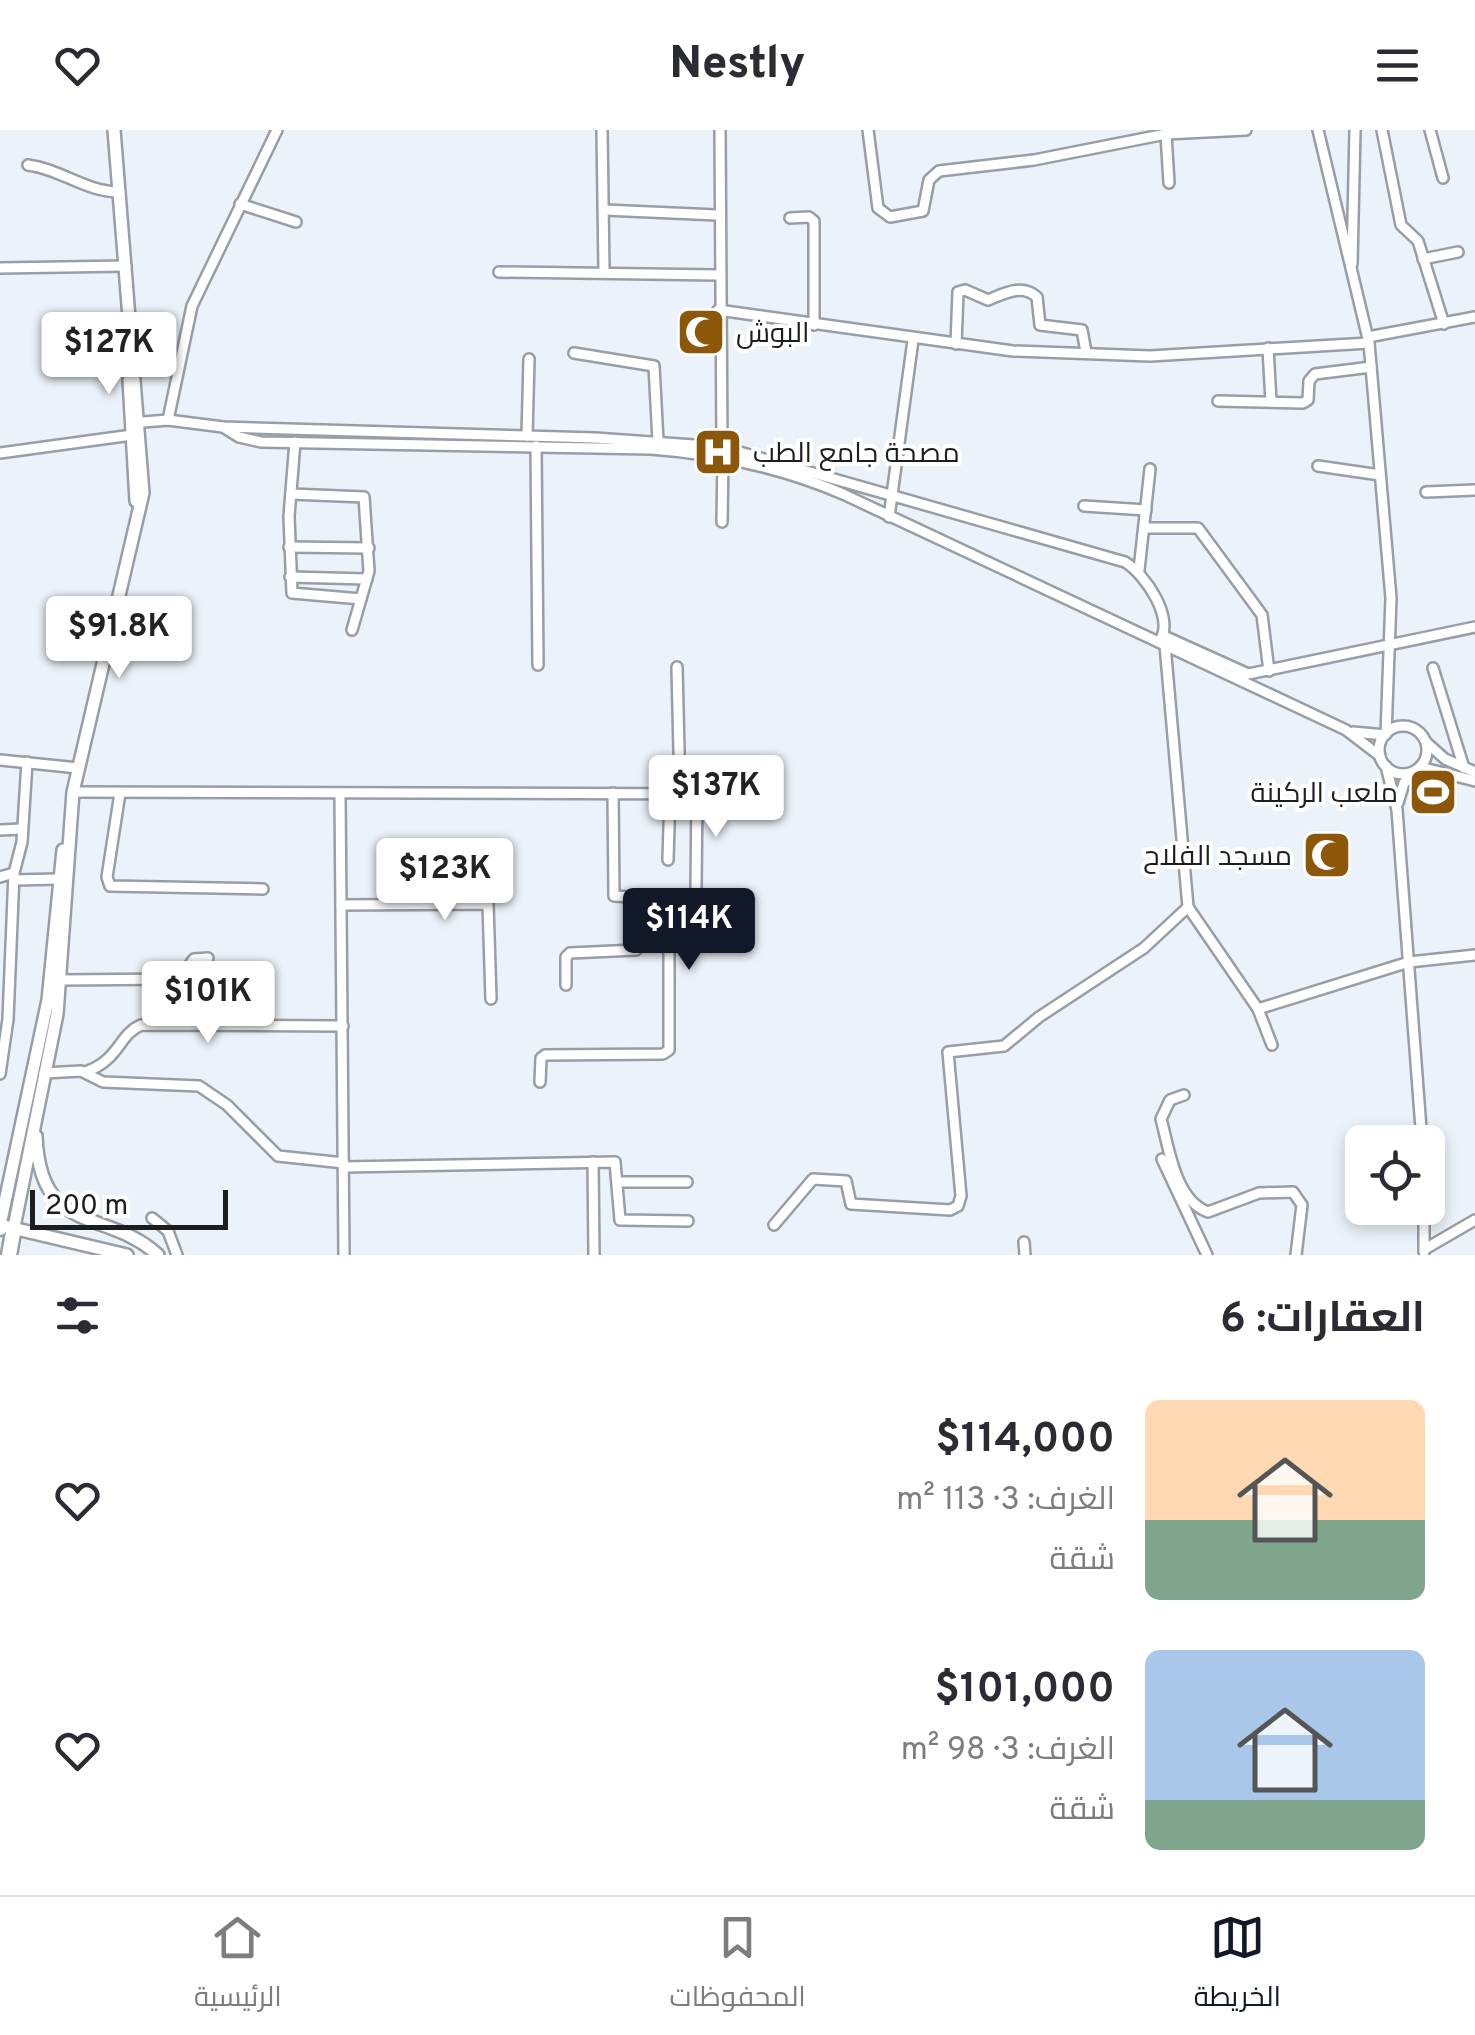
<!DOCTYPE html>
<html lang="ar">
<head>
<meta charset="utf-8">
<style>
	body { margin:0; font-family:Overpass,Cairo,sans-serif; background:#f2f2f3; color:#2b2b33; direction:rtl; height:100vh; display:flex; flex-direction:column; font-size:38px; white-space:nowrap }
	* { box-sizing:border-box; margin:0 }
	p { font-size:32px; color:#7c7c81 }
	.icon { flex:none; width:55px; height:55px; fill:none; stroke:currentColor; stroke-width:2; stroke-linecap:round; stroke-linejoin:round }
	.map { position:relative; height:1125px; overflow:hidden; direction:ltr }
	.drawer { display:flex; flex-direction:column; background:#fff; flex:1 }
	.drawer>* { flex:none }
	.tools { position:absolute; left:1345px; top:995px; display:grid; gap:20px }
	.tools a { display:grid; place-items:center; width:100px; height:100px; border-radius:15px; background:#fff; box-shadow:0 5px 15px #0003; font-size:50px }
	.scale { position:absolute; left:30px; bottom:25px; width:198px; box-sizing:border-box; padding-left:10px; border:5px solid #1b1d1f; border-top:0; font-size:28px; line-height:35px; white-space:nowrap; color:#1b1d1f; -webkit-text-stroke:8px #fff; paint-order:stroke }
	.price { position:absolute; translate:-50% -85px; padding:0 22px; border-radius:10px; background:#fff; color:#222; font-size:32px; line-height:65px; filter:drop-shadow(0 2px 5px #0008) }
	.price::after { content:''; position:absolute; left:50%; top:60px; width:30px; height:22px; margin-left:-15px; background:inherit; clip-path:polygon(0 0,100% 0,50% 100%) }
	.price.selected { background:#111827; color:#fff }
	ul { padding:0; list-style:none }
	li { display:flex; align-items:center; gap:30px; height:250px; padding:0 50px }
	li span { display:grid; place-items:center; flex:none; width:280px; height:200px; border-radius:15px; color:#555 }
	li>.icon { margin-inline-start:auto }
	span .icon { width:120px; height:120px; fill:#fffc; stroke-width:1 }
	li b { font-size:42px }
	h2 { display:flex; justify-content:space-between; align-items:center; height:120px; padding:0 50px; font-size:42px }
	header { display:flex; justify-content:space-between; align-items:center; height:130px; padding:0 50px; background:#fff; font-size:45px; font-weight:800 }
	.tabs { display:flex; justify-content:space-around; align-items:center; height:140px; border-top:2px solid #e1e1e2; background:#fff; font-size:28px; color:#7c7c81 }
	.tabs a { display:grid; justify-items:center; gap:5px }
	.tabs .selected { color:#111827 }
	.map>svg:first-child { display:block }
</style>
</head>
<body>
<header><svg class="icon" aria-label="menu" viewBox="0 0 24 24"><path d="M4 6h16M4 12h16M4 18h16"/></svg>Nestly<svg class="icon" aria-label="heart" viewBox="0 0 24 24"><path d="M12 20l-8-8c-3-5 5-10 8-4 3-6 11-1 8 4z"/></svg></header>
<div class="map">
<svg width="1475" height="1125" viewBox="0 0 1475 1125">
	<rect width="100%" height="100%" fill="#ebf2f9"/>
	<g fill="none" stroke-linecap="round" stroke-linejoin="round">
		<g stroke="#989ea5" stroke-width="14">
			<g id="minor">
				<path d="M602,0L604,141"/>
				<path d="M720,0L722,317"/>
				<path d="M868,0L878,78L890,87L923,81L929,50L939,41L1034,30L1166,4L1246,0"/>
				<path d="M1318,0L1369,213L1391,468L1386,604"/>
				<path d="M1382,0L1401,95L1418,111L1444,194"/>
				<path d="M1430,0L1443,48"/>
				<path d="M1166,4L1169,53"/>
				<path d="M28,35C61,39 85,62 120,62"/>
				<path d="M240,74L296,92"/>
				<path d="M605,80L717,85"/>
				<path d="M790,88L809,87L814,91V195"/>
				<path d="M1423,129L1458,122"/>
				<path d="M1352,134L1355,0"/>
				<path d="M0,138L126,136"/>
				<path d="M499,142L717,145"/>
				<path d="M718,180L1013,221L1150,226L1369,213"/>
				<path d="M1368,207L1475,187"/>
				<path d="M956,214L958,162L965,160L988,170C1003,164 1022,153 1037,167L1040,195L1082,200L1086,222"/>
				<path d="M1268,218L1271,272"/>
				<path d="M574,223L654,236L658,311"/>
				<path d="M1218,271L1303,273L1308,270L1309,251L1315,244L1371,237"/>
				<path d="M168,290L192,176L277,0"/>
				<path d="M131,293L168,290L223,297L595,308L722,317L1125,432C1145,444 1176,489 1159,512"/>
				<path d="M223,297L239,307L261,312L651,319C718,324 780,337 843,364L1346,600L1380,626"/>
				<path d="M527,306L529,229"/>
				<path d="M295,312L289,386L292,463L361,469"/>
				<path d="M536,316L538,535"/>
				<path d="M0,323L132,305"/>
				<path d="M1318,336L1380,345"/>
				<path d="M1426,362L1475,360"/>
				<path d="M291,364L364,367L369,441L352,500"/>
				<path d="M1084,376L1146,380"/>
				<path d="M889,387L913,210"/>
				<path d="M722,392L723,327"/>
				<path d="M1145,398H1198L1262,485L1269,541"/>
				<path d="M289,417L369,418"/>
				<path d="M1139,440L1150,339"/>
				<path d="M290,447L367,449"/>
				<path d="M1164,506L1246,543"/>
				<path d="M1165,515L1188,777L1258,879L1272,915"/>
				<path d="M677,537L680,663"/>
				<path d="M1433,538L1464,638"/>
				<path d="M1234,547L1475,497"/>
				<circle cx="1403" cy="620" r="24"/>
				<path d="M1353,602L1385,605"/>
				<path d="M1427,613L1445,629L1475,642"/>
				<path d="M0,630L78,638"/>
				<path d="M1386,636L1397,680L1422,1012"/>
				<path d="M1420,637L1475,651"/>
				<path d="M73,662L714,664"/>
				<path d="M120,663L107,747L110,756L263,759"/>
				<path d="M340,666L344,1125"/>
				<path d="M1398,673L1404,653L1414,643"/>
				<path d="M0,700L22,699"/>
				<path d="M668,730L670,663"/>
				<path d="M14,743L22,712L27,632"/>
				<path d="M0,747L14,743L8,889L0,944"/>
				<path d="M14,750L58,749"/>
				<path d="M696,757L697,664"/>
				<path d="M341,775L488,774L491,869"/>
				<path d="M61,850L179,849L194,829L208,828"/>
				<path d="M566,855V827L570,823L636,820L638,768"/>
				<path d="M1258,879L1409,832L1475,825"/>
				<path d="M85,942C120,930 118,905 141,895L343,896"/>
				<path d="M44,943L81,941L103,952L199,956L227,975L278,1026L344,1033"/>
				<path d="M540,952L541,928L545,925L663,924L669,920V769L614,766L613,663"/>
				<path d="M1184,965L1170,970L1161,989C1169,1018 1175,1070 1208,1082L1259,1063L1293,1062L1302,1075L1296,1125"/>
				<path d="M1162,1029L1207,1125"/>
				<path d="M593,1032L594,1125"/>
				<path d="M344,1037L615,1032L620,1090L688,1091"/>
				<path d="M619,1052H687"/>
				<path d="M152,1088L168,1101L177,1125"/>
				<path d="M774,1095L813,1049L846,1051L851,1074L950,1080L958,1076L961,1066L948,922L1004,916L1039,887L1144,818L1188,777"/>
				<path d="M1024,1112L1025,1125"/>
				<path d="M1425,1119L1475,1090"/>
				<path d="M1424,1122V1078"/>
			</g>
		</g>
		<g stroke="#989ea5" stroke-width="16">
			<g id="major">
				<path d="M129,250L136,371"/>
				<path d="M63,720L48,870L0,1095L127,1125"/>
				<path d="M36,1006C40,1107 107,1078 158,1125"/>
				<path d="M14,1097L57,884L73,662L143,363L114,0"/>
			</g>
		</g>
		<g stroke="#989ea5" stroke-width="19">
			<g id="highway">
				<path d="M0,1098V1095"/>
				<path d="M9,1125L14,1097"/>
			</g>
		</g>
		<use href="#minor" stroke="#fff" stroke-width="9"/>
		<use href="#major" stroke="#fff" stroke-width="11"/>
		<use href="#highway" stroke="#fff" stroke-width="14"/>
	</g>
	<defs>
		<g id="mosque-square" transform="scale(2.5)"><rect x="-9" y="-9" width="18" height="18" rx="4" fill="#8d5709" stroke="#fff"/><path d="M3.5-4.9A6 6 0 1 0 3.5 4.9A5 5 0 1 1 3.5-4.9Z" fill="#fff"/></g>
		<g id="hospital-square" transform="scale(2.5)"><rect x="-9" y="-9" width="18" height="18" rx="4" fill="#8d5709" stroke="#fff"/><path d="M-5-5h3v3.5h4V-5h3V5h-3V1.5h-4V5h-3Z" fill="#fff"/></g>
		<g id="stadium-square" transform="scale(2.5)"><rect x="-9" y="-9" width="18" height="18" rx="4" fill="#8d5709" stroke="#fff"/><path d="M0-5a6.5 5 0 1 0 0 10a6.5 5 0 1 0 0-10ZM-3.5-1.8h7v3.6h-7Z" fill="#fff"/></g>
	</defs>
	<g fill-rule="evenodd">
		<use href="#mosque-square" x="701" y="202"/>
		<use href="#hospital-square" x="718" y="322"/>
		<use href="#stadium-square" x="1433" y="662"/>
		<use href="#mosque-square" x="1327" y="725"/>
	</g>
	<g text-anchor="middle" stroke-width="8" stroke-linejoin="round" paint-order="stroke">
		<g font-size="28" fill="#1b1d1f" stroke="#fff" text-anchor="start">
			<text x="736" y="212">البوش</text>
			<text x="753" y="332">مصحة جامع الطب</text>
			<text x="1398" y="672" text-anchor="end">ملعب الركينة</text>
			<text x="1292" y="735" text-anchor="end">مسجد الفلاح</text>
		</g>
	</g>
</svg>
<div class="tools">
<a><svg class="icon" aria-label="locate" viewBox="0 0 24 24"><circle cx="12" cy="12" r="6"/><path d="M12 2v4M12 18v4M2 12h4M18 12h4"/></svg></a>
</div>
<div class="scale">200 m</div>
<b class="price" style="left:109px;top:267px">$127K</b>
<b class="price" style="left:119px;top:551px">$91.8K</b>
<b class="price" style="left:716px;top:710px">$137K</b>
<b class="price" style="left:445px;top:793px">$123K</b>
<b class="price selected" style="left:689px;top:843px">$114K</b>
<b class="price" style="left:208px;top:916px">$101K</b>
</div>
<section class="drawer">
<h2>العقارات: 6<svg class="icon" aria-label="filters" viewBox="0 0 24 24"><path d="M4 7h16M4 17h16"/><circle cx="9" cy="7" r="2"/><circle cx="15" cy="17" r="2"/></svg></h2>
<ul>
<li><span style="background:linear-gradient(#ffd9b3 60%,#7fa58c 0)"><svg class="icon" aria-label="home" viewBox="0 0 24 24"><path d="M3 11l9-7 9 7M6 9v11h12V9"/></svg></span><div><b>$114,000</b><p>الغرف: 3 · 113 m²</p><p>شقة</p></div><svg class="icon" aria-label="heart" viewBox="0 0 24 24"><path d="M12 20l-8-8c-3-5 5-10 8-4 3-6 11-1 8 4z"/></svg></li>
<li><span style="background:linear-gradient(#a9c7e8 75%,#7fa58c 0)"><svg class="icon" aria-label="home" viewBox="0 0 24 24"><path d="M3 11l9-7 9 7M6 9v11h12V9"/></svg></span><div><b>$101,000</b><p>الغرف: 3 · 98 m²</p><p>شقة</p></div><svg class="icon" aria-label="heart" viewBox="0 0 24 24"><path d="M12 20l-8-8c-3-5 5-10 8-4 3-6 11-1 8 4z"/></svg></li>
</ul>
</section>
<nav class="tabs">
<a class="selected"><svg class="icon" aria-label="map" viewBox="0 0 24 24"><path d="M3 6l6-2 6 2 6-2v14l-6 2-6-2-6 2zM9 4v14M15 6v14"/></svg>الخريطة</a>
<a><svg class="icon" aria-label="saved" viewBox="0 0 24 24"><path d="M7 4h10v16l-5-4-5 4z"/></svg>المحفوظات</a>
<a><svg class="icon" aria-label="home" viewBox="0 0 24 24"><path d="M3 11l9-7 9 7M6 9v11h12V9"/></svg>الرئيسية</a>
</nav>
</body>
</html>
